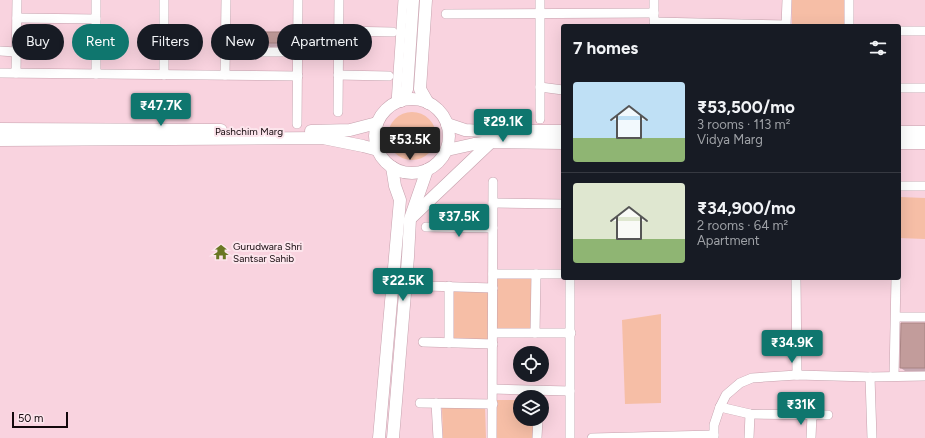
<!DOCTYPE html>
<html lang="en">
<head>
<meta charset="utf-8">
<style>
	body { margin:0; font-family:Figtree,sans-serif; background:#20242c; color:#f1f3f6; height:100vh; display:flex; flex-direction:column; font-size:15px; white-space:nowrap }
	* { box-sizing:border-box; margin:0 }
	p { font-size:13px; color:#9ea1a6 }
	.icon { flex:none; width:22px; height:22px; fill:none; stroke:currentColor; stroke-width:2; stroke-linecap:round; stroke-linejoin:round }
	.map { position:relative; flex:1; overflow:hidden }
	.drawer { position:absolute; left:561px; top:24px; width:340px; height:256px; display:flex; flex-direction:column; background:#171b24; border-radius:4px; box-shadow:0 4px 16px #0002 }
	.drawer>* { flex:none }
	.guide { position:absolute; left:12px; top:24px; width:380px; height:36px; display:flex; gap:8px }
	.buttons { position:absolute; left:513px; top:346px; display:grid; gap:8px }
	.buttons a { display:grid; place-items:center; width:36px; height:36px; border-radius:50%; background:#171b24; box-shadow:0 4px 16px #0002; font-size:20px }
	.scale { position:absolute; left:12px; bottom:10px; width:56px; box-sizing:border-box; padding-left:4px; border:2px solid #13080c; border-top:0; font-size:11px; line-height:14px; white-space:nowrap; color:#13080c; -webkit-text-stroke:3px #fce5ec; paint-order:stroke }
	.price { position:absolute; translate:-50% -34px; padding:0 9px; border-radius:4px; background:#0f766e; color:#fff; font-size:13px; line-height:26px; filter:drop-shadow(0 1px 2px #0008) }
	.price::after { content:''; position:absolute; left:50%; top:24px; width:12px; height:9px; margin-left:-6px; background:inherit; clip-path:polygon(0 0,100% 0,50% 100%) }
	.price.current { background:#222; color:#fff }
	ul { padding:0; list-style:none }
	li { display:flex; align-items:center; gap:12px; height:100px; padding:0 12px }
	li+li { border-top:1px solid #363941 }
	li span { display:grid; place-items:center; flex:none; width:112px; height:80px; border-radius:4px; color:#555 }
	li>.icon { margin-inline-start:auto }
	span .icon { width:48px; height:48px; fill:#fffc; stroke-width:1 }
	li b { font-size:17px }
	h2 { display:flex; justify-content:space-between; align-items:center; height:48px; padding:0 12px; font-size:17px }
	.chip { padding:0 14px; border-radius:18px; background:#171b24; box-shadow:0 4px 16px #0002; font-size:14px; line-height:36px }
	.chip.current { background:#0f766e; color:#fff }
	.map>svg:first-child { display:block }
</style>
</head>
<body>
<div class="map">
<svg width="925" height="438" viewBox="0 0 925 438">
	<rect width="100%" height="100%" fill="#f9d3df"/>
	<g fill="#f6bea6">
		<rect x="792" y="0" width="52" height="26"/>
		<circle cx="412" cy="136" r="24"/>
		<path d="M900,197L925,198V239L899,238Z"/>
		<path d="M496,279H533V330L496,329Z"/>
		<path d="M451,290H490V340L451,339Z"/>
		<path d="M661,314V403L625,404L622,320Z"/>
		<path d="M496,400H520V419H534V438H496Z"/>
		<path d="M485,407L486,438H443L442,408Z"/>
	</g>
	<g fill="#0003">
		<path d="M291,33L295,37V46L270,47L266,43Z"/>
		<path d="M925,324V371H905L901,368Z"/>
	</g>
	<g fill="#c29c9b" stroke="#a98483">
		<path d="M264,32H292V43H265Z"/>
		<path d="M901,323H925V368H900Z"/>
	</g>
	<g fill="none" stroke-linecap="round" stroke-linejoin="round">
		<g stroke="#c6a2ae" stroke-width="10">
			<g id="minor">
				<path d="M540,0V119"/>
				<path d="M849,0V26"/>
				<path d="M446,14L654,13"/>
				<path d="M17,18L96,19"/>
				<path d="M654,19V0"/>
				<path d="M654,22L786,25"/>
				<path d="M786,26L787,0"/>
				<path d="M339,31L393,32"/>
				<path d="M899,31H925"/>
				<path d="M0,51L16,52"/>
				<path d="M226,52H298"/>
				<path d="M0,73L298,76"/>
				<path d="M16,73L17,0"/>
				<path d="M96,74V0"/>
				<path d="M164,75V0"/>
				<path d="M225,75L226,0"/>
				<path d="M338,75L389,76"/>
				<path d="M540,87L563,90"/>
				<path d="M899,88H925"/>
				<path d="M396,103L403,0"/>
				<path d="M338,112L339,0"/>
				<path d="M297,124L298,0"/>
				<path d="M899,186H925"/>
				<path d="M493,203L563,204"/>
				<path d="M426,227L493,228"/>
				<path d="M493,274H563"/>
				<path d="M796,278L797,375"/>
				<path d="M426,286L493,288"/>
				<path d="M896,317H925"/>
				<path d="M493,333H571"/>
				<path d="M535,333L536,274"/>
				<path d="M423,342L493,344"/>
				<path d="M449,343V286"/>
				<path d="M894,376L896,278"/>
				<path d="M870,377L872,438"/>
				<path d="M493,389L570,391"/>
				<path d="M420,403L493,404"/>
				<path d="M436,403L438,438"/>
				<path d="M720,407L750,414L828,415"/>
				<path d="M492,438L493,182"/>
				<path d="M537,438L538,419"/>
				<path d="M570,438V278"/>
				<path d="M592,438L714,435"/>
				<path d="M714,438V425L720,407L726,395L740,383L752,378L797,375L870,377L925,376"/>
				<path d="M749,438L750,414"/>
				<path d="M811,438L812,415"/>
			</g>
		</g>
		<g stroke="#c6a2ae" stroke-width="13">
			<g id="major">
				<path d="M426,0L420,89L428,103"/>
				<circle cx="412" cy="136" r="37"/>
				<path d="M401,101L407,89L413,0"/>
				<path d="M447,124L465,130L483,131H563"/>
				<path d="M0,129L221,130"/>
				<path d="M311,131L350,130L377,123"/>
				<path d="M899,132H925"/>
				<path d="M0,140L323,138L363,146L378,150"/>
				<path d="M899,143H925"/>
				<path d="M447,150L474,144L491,142L563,143"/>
				<path d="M412,217L491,142"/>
				<path d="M379,438L400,200L395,186L392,167"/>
				<path d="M393,438L408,257L410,219L427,170"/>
			</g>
		</g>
		<use href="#minor" stroke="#fff" stroke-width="9"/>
		<use href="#major" stroke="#fff" stroke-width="12"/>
	</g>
	<defs>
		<g id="temple-bare" transform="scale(1.2)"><path d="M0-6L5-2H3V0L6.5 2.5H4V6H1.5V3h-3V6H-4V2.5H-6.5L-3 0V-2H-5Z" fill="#6a7723" stroke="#fce5ec" stroke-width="2.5" paint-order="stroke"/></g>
	</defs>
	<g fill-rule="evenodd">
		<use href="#temple-bare" x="221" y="252"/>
	</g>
	<g text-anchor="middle" stroke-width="4" stroke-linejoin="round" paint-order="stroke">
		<g font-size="10" fill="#13080c" stroke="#fce5ec">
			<text x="249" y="135">Pashchim Marg</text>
		</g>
		<g font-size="10" fill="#13080c" stroke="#fce5ec" text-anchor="start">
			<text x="233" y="250">Gurudwara Shri<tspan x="233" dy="12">Santsar Sahib</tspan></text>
		</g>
	</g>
</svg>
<div class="buttons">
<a><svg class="icon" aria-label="locate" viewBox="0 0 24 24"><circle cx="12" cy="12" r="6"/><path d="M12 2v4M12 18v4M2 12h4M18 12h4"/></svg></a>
<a><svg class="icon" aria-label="layers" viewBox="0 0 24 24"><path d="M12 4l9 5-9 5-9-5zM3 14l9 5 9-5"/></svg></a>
</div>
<div class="scale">50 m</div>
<b class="price" style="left:161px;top:127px">₹47.7K</b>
<b class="price" style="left:503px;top:143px">₹29.1K</b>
<b class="price current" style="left:410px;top:161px">₹53.5K</b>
<b class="price" style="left:459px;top:238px">₹37.5K</b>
<b class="price" style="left:403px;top:302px">₹22.5K</b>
<b class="price" style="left:792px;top:364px">₹34.9K</b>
<b class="price" style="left:801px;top:426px">₹31K</b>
<div class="guide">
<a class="chip">Buy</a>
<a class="chip current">Rent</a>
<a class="chip">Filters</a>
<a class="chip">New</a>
<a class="chip">Apartment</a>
</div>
<section class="drawer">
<h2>7 homes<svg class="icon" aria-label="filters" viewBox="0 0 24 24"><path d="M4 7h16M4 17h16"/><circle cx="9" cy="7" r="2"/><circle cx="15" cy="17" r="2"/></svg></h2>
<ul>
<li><span style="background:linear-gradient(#bfe0f5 70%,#8fb573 0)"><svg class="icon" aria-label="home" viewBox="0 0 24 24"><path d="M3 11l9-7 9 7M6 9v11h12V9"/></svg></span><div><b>₹53,500/mo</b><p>3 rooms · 113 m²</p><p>Vidya Marg</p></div></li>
<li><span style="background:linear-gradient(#dfe7d0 70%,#8fb573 0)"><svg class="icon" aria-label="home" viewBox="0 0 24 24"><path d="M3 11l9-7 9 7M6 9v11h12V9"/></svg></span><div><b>₹34,900/mo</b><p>2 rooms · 64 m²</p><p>Apartment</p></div></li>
</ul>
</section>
</div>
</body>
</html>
